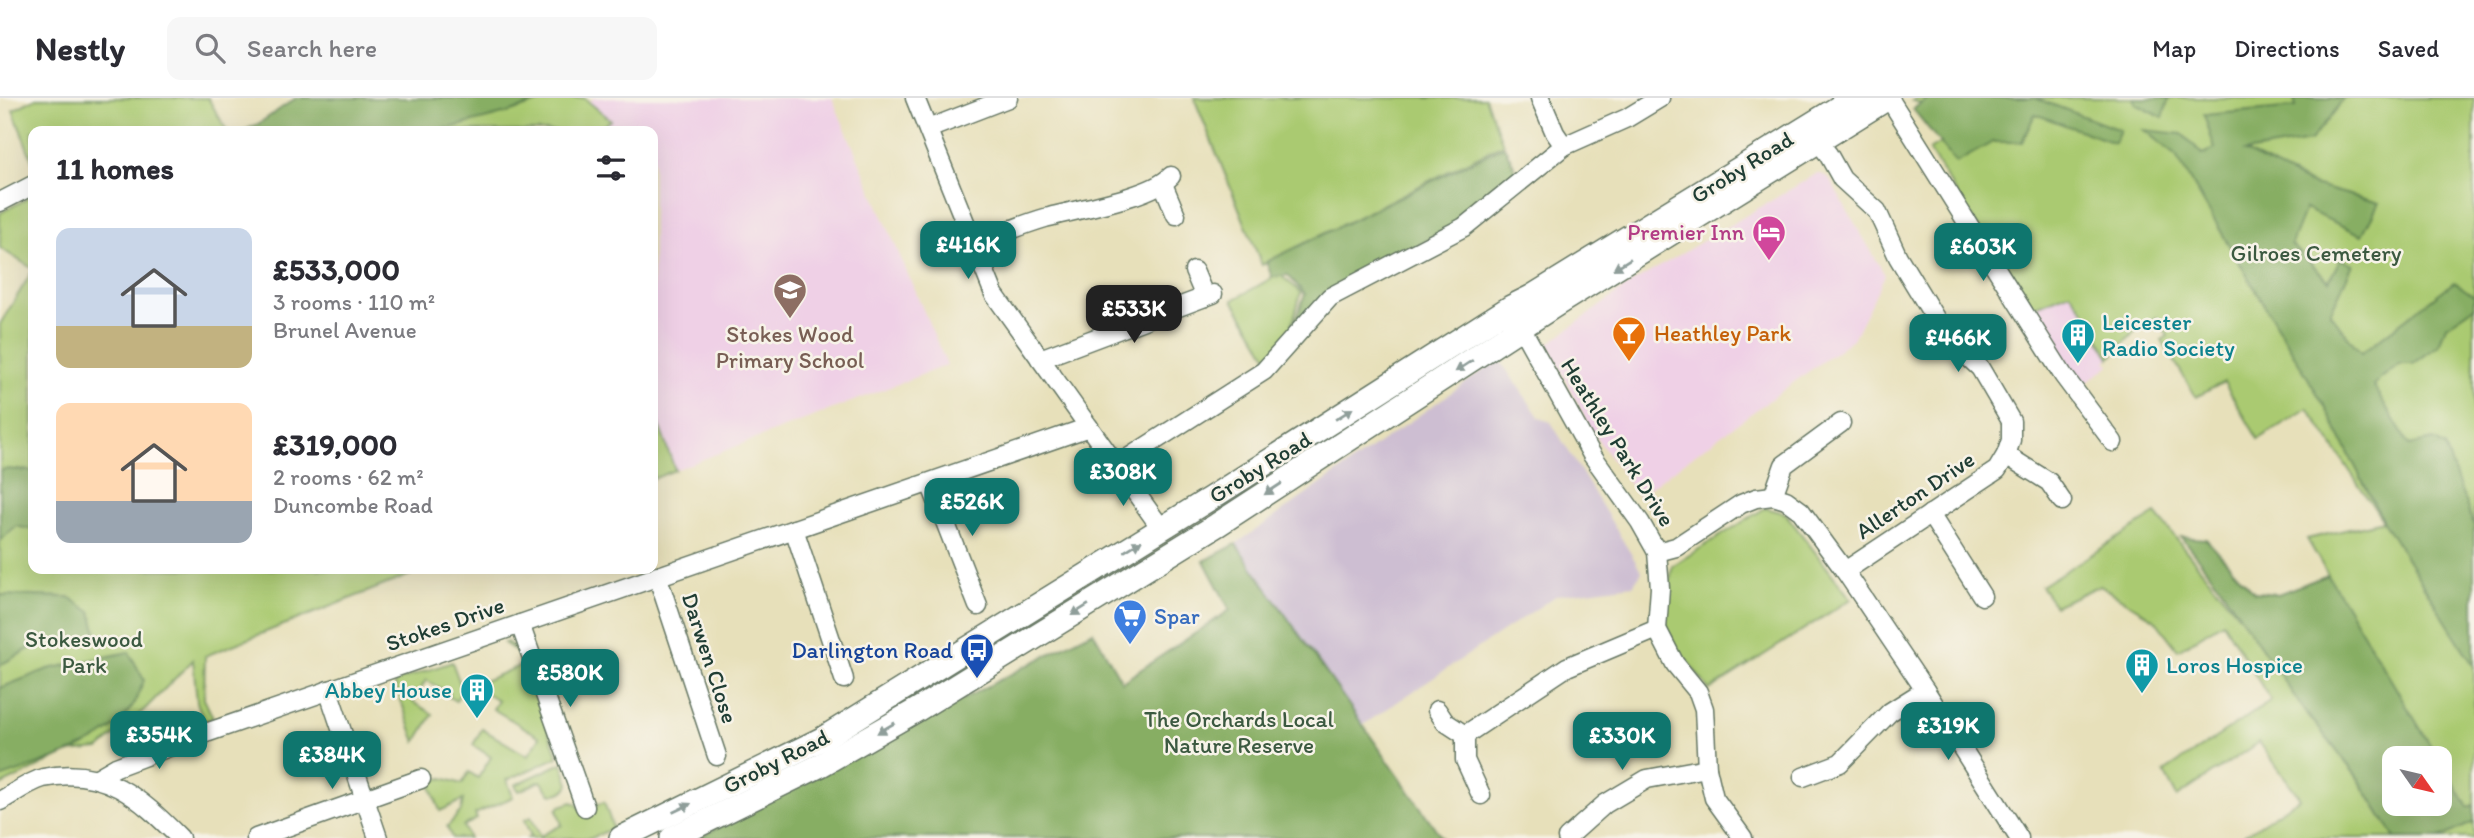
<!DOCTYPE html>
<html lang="en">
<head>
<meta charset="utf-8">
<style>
	body { margin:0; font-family:Itim,sans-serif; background:#f7f7f7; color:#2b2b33; height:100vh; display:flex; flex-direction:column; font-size:26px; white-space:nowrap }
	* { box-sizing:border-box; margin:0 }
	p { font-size:23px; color:#7c7c81 }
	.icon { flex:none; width:38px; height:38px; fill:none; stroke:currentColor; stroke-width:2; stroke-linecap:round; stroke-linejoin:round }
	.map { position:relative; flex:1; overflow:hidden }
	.side { position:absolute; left:28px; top:28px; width:630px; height:448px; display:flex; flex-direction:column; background:#fff; border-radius:14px; box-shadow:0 7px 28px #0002 }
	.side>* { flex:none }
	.needle { width:46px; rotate:124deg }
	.fabs { position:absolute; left:2382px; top:648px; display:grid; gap:14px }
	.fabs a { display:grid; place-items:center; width:70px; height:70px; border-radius:14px; background:#fff; box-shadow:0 7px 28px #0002; font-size:35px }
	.price { position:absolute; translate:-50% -60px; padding:0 16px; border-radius:14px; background:#0f766e; color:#fff; font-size:23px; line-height:46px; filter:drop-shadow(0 2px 4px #0008) }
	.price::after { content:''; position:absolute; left:50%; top:42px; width:21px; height:16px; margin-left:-10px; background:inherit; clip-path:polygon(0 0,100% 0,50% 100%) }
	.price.current { background:#222; color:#fff }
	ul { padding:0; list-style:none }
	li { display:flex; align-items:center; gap:21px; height:175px; padding:0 28px }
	li span { display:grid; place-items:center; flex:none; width:196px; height:140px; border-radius:14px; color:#555 }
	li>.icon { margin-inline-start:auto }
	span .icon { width:84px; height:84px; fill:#fffc; stroke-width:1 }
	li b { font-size:30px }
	h2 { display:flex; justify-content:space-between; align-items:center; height:84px; padding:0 28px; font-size:30px }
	header { display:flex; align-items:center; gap:42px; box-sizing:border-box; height:98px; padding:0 35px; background:#fff; border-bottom:2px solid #e1e1e2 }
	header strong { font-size:33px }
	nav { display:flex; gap:38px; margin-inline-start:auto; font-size:24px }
	.search { width:490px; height:63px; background:#f7f7f7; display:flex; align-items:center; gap:18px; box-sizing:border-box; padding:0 24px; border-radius:14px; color:#7c7c81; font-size:26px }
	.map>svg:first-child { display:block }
</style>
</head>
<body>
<header>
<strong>Nestly</strong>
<div class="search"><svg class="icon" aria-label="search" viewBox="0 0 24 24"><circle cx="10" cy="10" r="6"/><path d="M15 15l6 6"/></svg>Search here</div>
<nav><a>Map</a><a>Directions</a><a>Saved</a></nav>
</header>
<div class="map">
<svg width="2474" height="740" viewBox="0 0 2474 740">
	<rect width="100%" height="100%" fill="#f7f3e8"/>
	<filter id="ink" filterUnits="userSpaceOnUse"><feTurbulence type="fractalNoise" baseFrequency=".0143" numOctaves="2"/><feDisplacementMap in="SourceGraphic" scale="14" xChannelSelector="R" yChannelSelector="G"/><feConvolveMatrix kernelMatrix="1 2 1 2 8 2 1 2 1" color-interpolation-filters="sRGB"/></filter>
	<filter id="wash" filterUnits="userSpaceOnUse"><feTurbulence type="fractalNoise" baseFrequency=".00686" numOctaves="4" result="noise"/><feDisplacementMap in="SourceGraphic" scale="28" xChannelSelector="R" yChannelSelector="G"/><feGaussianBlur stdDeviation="1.57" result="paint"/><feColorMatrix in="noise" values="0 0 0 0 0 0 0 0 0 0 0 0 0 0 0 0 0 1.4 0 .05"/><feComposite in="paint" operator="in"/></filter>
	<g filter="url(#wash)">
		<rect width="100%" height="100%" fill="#e7e0ba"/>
		<g fill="#efd0e6">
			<path d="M594,0H832L947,267L675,372L653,310V33H595L611,22L589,4Z"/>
			<path d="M1818,75L1828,79L1885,177L1853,241L1638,398L1591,332L1548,246L1630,186Z"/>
			<path d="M2070,194L2084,213L2110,260L2106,263L2110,267L2080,290L2029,211Z"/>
		</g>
		<path fill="#cdbed2" d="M1499,261L1540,320L1551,324L1642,474L1633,487L1557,497L1363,627L1236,446Z"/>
		<g fill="#aaca71" stroke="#648452" stroke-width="2">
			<path d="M36,0H208L227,33H33V65L13,12Z"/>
			<path d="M552,0H584L611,22L595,33H415Z"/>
			<path d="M1194,0H1485L1503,46L1262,167Z"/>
			<path d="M1917,0H2474V740H2439L2440,660H2394L2254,494L2278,496L2328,477L2307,441L2383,423L2308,310L2258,341L2224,284L2196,299L2162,242L2168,238L2157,219L2134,234L2110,260L2084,213L2070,194L2029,211L1929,52L1979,21L1912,3Z"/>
			<path d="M33,97V171L0,150V115Z"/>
			<path d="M33,172V471H425L205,558L204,601L213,620L204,624L197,604L193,562L145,611L99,651L69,654L0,688V226Z"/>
			<path d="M1279,176L1301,194L1286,249L1272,265L1233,202Z"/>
			<path d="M653,310L675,372L653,381Z"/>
			<path d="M1765,410L1785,415L1851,501L1709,592C1696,571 1674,553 1667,528C1664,517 1671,481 1672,468Z"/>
			<path d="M2156,416L2242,521L2299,605L2357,679L2395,740H2239L2300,700L2259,644L2177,699L2164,674L2271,603L2223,524L2178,552L2155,522L2100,487L2055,508L2041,488Z"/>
			<path d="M507,544L519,552L558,659L507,682L513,699L475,716L477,721L463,728L469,740H452L447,729L461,713L463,702L440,713L429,683L443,680L462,686L469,674L478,680L491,659L473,647L482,631L528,658L540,639L493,611L498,602L479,591L484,583L522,567L517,554L504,545Z"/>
			<path d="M452,564L462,591L456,603L449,599L450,596L426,582L413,604L433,616L416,644L394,584Z"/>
			<path d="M562,665L569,686C566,693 558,698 550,695L541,683L519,693L515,687Z"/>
			<path d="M572,704L577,706L581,712L604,704L613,730L592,740H528L531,738L524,722L531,719L540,738L562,727L557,712L560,708Z"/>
		</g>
		<g fill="#87ae63" stroke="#53764c" stroke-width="2">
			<path d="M296,0H551L511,14L450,30L421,33H243L258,26Z"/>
			<path d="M1929,0H2035L2120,32L2114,45L2035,16L2022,44H1993L1956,65L1913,11Z"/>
			<path d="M2133,0H2169L2163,20L2136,6Z"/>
			<path d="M2294,0H2343L2336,12L2310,43L2245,54L2313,87L2379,105L2362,137L2305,111L2291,146L2329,183L2340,161L2353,166L2330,215L2361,255L2454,184L2474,198V209L2446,228L2439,247L2413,266H2399L2373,287L2409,347L2434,342L2445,349L2474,428V568L2383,423L2324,307L2176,58L2144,32L2182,36L2203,56L2215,51L2204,17L2296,9Z"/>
			<path d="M1504,48L1519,78L1500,100L1333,197L1286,249L1305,196L1288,177L1272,179L1266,164Z"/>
			<path d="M5,371L33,373V432L16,428L0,443V374Z"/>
			<path d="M2181,439L2206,441L2254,494L2278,496L2328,477L2438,660H2394V705H2440V662L2468,709L2474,707V724L2440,740H2395L2357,678L2299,605L2219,487Z"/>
			<path d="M1236,446L1442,740H698L1093,533L1122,584L1230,512L1204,463Z"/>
			<path d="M0,497L69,499L91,514L98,539L42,544L0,567Z"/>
			<path d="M129,554L144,582C141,590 138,599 133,607C109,648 42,664 0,680V590L48,571Z"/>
		</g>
	</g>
	<g filter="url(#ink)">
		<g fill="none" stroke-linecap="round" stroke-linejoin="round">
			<g stroke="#657663" stroke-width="21">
				<g id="minor">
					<path d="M915,0L994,196L1161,430"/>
					<path d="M1540,0L1555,35L1564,48"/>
					<path d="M1889,0L2063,277L2113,344"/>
					<path d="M928,31L1008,0"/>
					<path d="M1818,43L1828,56L1842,81L1877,113L1898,159L1946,238L1980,270L2011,323V342L2006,357L1997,372L1845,473"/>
					<path d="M1163,86L1176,117"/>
					<path d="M0,104L33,87"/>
					<path d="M974,146C998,137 1021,127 1045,120C1076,111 1150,100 1171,78"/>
					<path d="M1194,173L1205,199"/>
					<path d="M1511,224L1522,231L1592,357L1640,424L1657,454L1660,490L1657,531L1675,566L1698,594L1704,611L1707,670L1714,700L1743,740"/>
					<path d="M1040,261L1213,196"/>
					<path d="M2006,357L2049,384L2062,403"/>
					<path d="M1117,367L1264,273L1330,199L1464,129L1564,48L1627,20L1660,0"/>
					<path d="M930,385L978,508"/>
					<path d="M1773,398L1784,367L1841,325"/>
					<path d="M1930,416L1982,498"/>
					<path d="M794,431L844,581"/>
					<path d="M1657,454L1676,449L1741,406L1756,400L1773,398L1786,402L1801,413L1845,473L1925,592L2019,740"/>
					<path d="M657,477L717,658"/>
					<path d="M520,526L585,709"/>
					<path d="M328,592L378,740"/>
					<path d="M1437,612L1445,624L1465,637"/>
					<path d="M1465,637L1567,569L1657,531"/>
					<path d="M1465,637V662L1481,697"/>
					<path d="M1803,679L1840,665L1890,614L1925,592"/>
					<path d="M97,680L116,669L206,635L1089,329"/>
					<path d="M0,703C13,696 29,684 43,680C104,667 140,700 180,740"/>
					<path d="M256,740L421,681"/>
					<path d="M1567,740L1605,706L1647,681L1707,670"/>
				</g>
			</g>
			<g stroke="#657663" stroke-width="26">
				<g id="major">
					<path d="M621,740L822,641L1211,400L1511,209L1531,199L1854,0"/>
					<path d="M672,740L821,667L917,612L1217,427L1557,206L1888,0"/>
				</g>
			</g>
			<use href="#minor" stroke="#fff" stroke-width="18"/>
			<use href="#major" stroke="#fff" stroke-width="23"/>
		</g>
		<defs><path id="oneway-solid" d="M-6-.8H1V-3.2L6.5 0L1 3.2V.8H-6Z" transform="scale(1.75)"/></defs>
		<g fill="#8f9e9a">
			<use href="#oneway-solid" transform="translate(1622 166) rotate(148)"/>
			<use href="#oneway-solid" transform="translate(1464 268) rotate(147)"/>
			<use href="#oneway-solid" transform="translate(1344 316) rotate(-32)"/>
			<use href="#oneway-solid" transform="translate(1273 391) rotate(147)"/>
			<use href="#oneway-solid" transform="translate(1133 448) rotate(-32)"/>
			<use href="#oneway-solid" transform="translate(1080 512) rotate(148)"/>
			<use href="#oneway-solid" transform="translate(886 630) rotate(150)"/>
			<use href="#oneway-solid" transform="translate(682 710) rotate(-26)"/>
		</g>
	</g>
	<defs>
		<g id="hotel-pin" transform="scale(1.75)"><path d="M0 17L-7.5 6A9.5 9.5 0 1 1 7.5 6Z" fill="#d1479c" stroke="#f7f3e8"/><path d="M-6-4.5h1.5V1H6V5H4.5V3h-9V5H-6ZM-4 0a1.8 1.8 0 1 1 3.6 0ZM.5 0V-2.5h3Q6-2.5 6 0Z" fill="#fff"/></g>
		<g id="school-pin" transform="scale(1.75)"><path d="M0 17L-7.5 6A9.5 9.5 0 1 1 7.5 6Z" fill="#8d6e63" stroke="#f7f3e8"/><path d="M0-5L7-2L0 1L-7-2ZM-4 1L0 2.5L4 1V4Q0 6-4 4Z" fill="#fff"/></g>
		<g id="bar-pin" transform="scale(1.75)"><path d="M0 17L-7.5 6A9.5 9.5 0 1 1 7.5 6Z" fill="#e8710a" stroke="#f7f3e8"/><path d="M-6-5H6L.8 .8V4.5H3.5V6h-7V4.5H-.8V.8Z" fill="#fff"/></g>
		<g id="building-pin" transform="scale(1.75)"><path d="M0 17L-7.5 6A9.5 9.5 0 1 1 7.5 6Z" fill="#0f9aa8" stroke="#f7f3e8"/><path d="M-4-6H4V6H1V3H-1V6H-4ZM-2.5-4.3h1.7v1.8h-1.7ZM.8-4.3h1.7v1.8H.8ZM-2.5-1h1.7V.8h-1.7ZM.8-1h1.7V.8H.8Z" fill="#fff"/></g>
		<g id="supermarket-pin" transform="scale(1.75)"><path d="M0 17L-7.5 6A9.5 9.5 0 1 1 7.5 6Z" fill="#3f7fe0" stroke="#f7f3e8"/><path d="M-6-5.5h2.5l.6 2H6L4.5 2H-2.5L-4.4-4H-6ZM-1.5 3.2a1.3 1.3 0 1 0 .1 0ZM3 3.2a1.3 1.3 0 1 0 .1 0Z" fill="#fff"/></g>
		<g id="bus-pin" transform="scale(1.75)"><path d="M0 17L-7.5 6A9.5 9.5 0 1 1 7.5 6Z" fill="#1a4fb4" stroke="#f7f3e8"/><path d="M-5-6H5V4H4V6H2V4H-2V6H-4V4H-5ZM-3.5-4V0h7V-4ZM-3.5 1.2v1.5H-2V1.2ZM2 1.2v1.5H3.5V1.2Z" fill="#fff"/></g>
	</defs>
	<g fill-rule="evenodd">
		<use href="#hotel-pin" x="1769" y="134"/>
		<use href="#school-pin" x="790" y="192"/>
		<use href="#bar-pin" x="1629" y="235"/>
		<use href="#building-pin" x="2078" y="237"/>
		<use href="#supermarket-pin" x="1130" y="518"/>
		<use href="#bus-pin" x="977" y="552"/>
		<use href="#building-pin" x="2142" y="567"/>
		<use href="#building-pin" x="477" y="592"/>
	</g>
	<g text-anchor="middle" stroke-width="5" stroke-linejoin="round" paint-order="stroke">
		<g font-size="23" fill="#1f3d34" stroke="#f7f3e8">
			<text transform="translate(1742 69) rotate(-32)" y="8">Groby Road</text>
			<text transform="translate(1618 344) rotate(58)" y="8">Heathley Park Drive</text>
			<text transform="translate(1260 369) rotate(-32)" y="8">Groby Road</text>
			<text transform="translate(1915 397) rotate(-34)" y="8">Allerton Drive</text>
			<text transform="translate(445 526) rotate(-19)" y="8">Stokes Drive</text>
			<text transform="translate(710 560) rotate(72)" y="8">Darwen Close</text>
			<text transform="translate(776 663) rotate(-27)" y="8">Groby Road</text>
		</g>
		<g font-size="23" fill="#b23c85" stroke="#f7f3e8" text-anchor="end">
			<text x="1744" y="142">Premier Inn</text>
		</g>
		<g font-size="23" fill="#3b5940" stroke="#f7f3e8">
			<text x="2316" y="163">Gilroes Cemetery</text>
			<text x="84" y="549">Stokeswood<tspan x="84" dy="26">Park</tspan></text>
			<text x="1239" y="629">The Orchards Local<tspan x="1239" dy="26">Nature Reserve</tspan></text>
		</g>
		<g font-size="23" fill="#0d838f" stroke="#f7f3e8" text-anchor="start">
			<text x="2102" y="232">Leicester<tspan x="2102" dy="26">Radio Society</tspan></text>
			<text x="2166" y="575">Loros Hospice</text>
			<text x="452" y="600" text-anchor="end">Abbey House</text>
		</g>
		<g font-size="23" fill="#c56008" stroke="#f7f3e8" text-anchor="start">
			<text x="1654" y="243">Heathley Park</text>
		</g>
		<g font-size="23" fill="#785e54" stroke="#f7f3e8">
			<text x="790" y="244">Stokes Wood<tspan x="790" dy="26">Primary School</tspan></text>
		</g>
		<g font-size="23" fill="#366cbe" stroke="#f7f3e8" text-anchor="start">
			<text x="1154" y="526">Spar</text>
		</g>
		<g font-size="23" fill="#164399" stroke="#f7f3e8" text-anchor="end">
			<text x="953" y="560">Darlington Road</text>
		</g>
	</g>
</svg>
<div class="fabs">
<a><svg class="needle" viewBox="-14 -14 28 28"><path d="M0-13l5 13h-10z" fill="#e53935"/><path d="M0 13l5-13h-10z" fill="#7c7c81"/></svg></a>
</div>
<b class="price" style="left:968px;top:183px">£416K</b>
<b class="price" style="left:1983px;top:185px">£603K</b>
<b class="price current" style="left:1134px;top:247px">£533K</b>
<b class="price" style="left:1958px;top:276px">£466K</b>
<b class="price" style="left:1123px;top:410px">£308K</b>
<b class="price" style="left:972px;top:440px">£526K</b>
<b class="price" style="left:570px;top:611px">£580K</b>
<b class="price" style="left:1948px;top:664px">£319K</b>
<b class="price" style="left:159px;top:673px">£354K</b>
<b class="price" style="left:1622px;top:674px">£330K</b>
<b class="price" style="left:332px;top:693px">£384K</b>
<section class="side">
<h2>11 homes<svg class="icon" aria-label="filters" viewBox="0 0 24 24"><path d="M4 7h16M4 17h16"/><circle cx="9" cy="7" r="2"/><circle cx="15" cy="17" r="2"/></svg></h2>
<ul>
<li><span style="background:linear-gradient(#c9d6e8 70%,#c2b280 0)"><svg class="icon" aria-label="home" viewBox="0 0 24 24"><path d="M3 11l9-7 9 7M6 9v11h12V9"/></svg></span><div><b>£533,000</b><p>3 rooms · 110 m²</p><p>Brunel Avenue</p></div></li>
<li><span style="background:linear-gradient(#ffd9b3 70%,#9aa5b1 0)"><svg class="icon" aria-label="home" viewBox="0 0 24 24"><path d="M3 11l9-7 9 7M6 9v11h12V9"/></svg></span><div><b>£319,000</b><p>2 rooms · 62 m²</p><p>Duncombe Road</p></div></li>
</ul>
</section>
</div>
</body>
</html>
